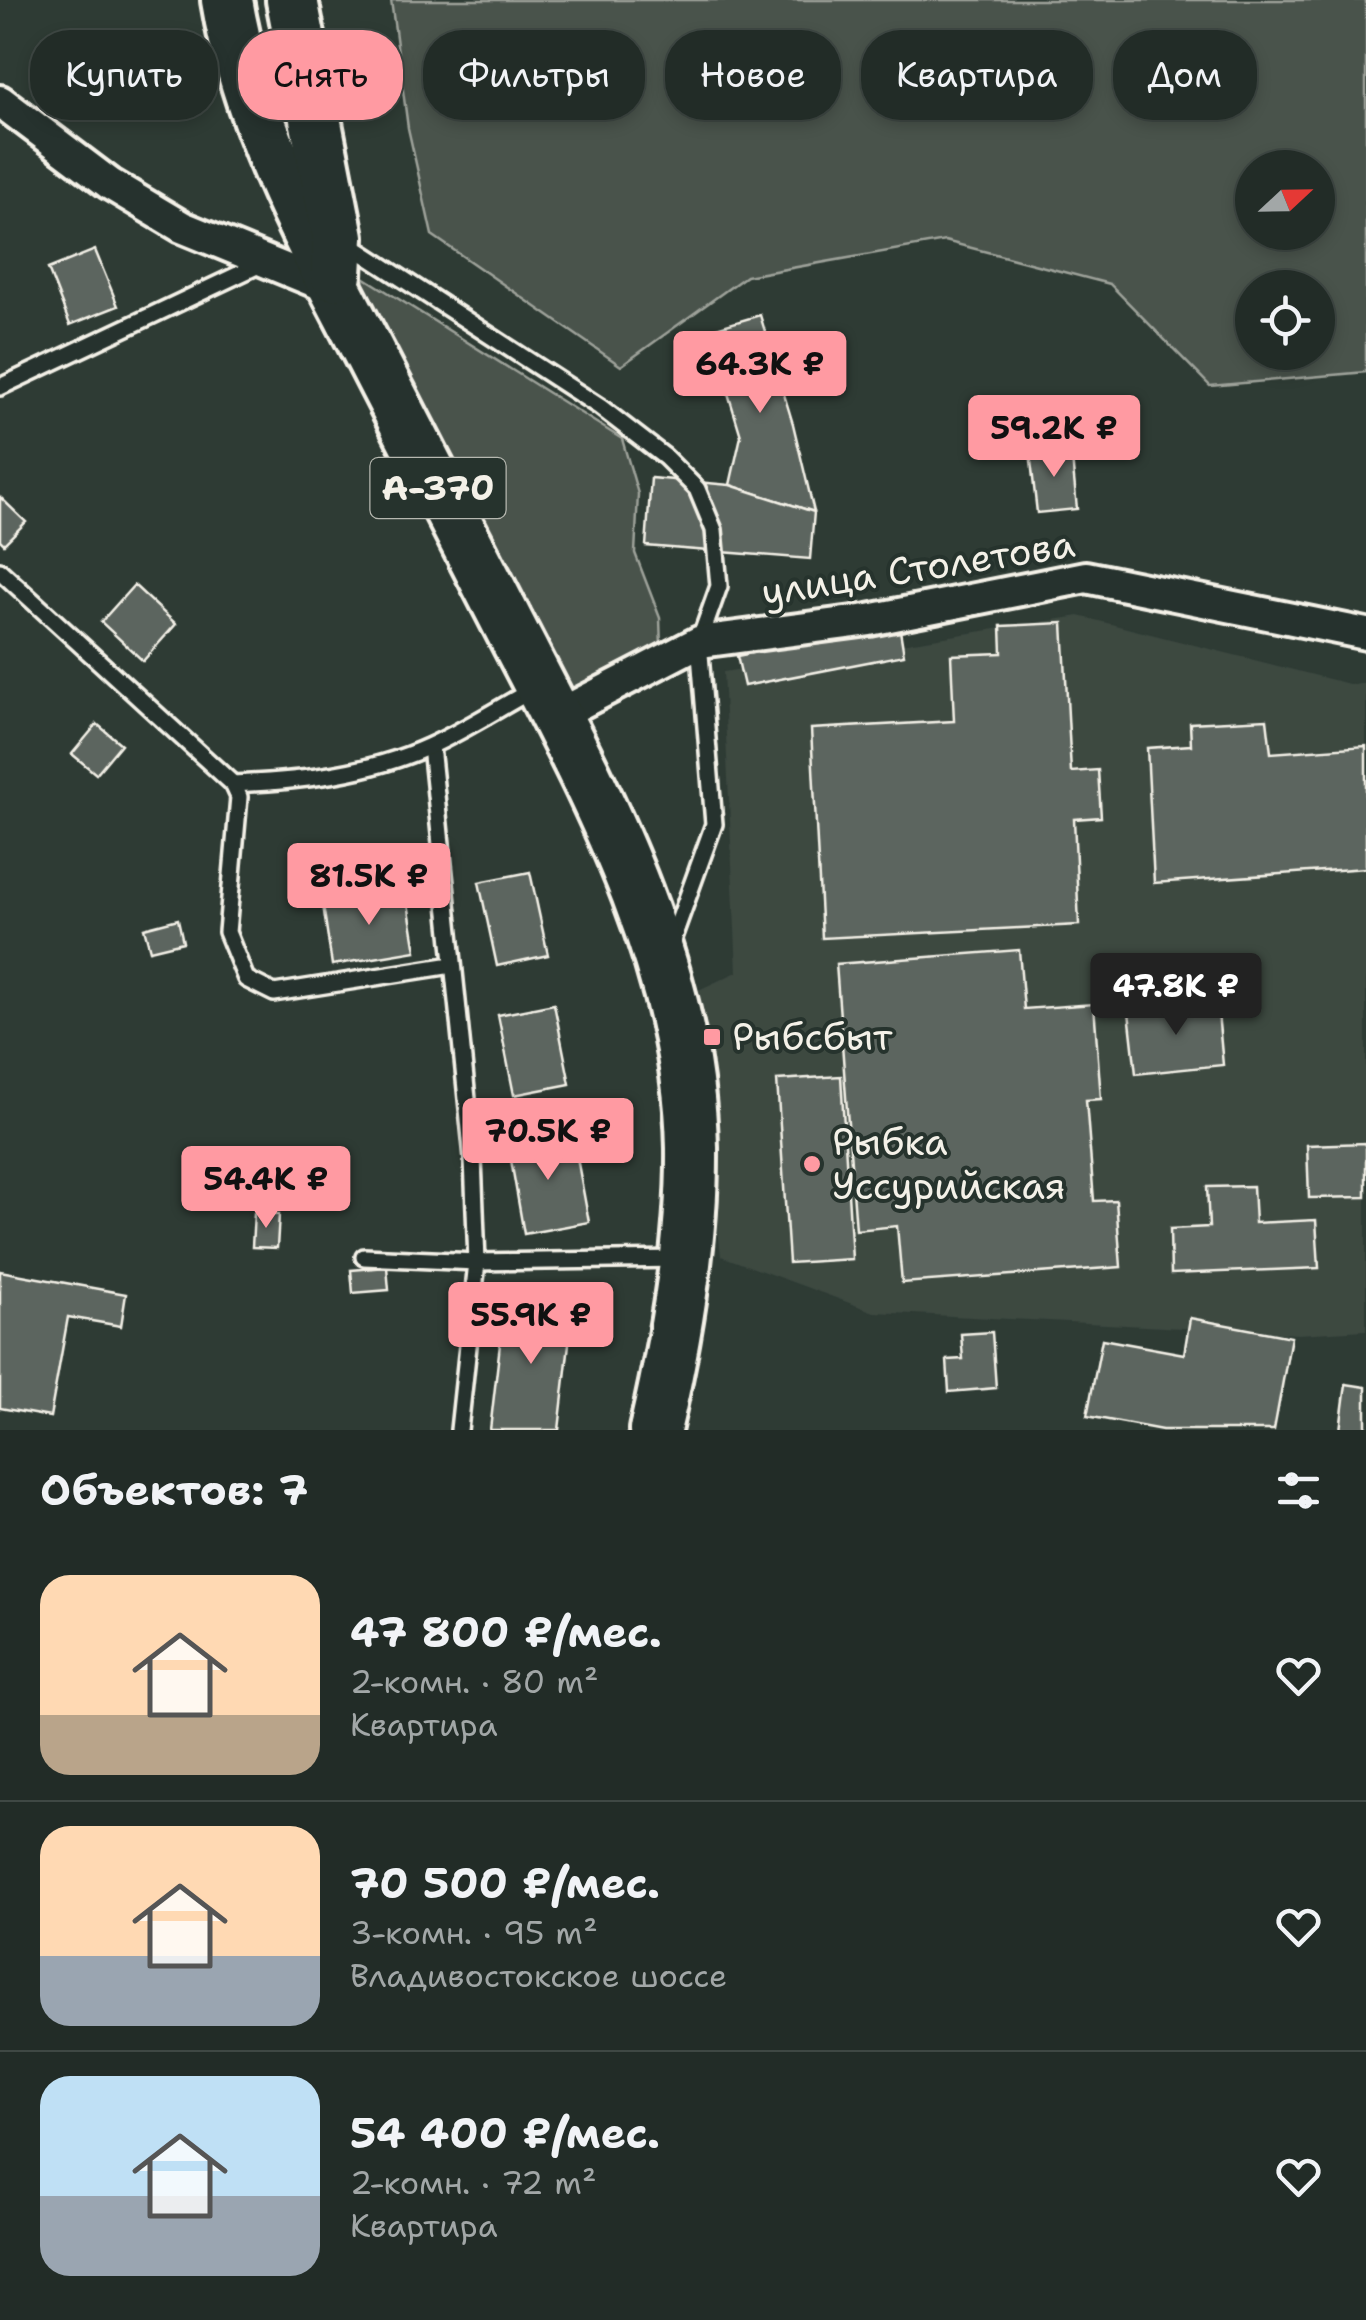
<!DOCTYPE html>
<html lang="ru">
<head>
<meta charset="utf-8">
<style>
	body { margin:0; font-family:"Shantell Sans",sans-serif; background:#2a342f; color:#f1f3f6; height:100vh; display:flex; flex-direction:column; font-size:38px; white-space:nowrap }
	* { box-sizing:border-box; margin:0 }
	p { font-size:32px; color:#a2a7a7 }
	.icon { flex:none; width:55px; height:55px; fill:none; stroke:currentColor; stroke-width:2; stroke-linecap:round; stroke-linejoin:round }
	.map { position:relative; height:1430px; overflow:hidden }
	.drawer { display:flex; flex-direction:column; background:#222c27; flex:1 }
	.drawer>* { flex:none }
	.hud { position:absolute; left:30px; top:30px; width:1308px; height:90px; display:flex; gap:20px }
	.needle { width:65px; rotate:68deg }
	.buttons { position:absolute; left:1235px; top:150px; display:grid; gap:20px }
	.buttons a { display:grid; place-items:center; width:100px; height:100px; border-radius:50%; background:#222c27; box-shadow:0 5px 15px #0003,0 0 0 2px #3f4844; font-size:50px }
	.price { position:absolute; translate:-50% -85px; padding:0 22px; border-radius:10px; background:#ff9aa2; color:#111; font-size:32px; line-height:65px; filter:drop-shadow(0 2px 5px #0008) }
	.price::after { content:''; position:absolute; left:50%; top:60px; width:30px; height:22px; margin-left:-15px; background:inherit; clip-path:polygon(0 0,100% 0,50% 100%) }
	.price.active { background:#222; color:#fff }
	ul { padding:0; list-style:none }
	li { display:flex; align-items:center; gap:30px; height:250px; padding:0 40px }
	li+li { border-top:2px solid #3f4844 }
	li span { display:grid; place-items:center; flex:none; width:280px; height:200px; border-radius:30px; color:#555 }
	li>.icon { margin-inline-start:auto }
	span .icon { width:120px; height:120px; fill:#fffc; stroke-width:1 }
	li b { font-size:42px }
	h2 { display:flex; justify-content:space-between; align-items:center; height:120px; padding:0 40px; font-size:42px }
	.tag { padding:0 35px; border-radius:40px; background:#222c27; box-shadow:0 5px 15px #0003,0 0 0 2px #3f4844; font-size:35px; line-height:90px }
	.tag.active { background:#ff9aa2; color:#111 }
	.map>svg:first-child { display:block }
</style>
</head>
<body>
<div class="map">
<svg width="1366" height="1430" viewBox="0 0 1366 1430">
	<rect width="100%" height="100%" fill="#2e3b34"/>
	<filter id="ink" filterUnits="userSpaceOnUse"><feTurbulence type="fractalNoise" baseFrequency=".01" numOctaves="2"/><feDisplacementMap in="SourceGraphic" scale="20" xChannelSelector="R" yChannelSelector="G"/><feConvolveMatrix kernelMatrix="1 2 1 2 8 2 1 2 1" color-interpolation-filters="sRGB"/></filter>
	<g filter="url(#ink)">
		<path fill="#3c4841" d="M1079,616L1353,685L1366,683V1330L1298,1334L874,1312L721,1256L692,993L737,972L723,672Z"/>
		<g fill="#48524c" stroke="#9ea29a" stroke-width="2.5" fill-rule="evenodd">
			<path d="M391,0H1366V372L1210,386L1110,284L945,241L746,276L621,366L432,235L408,128ZM1252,168H1318V232H1252ZM1252,288H1318V352H1252Z"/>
			<path d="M362,276L622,439L638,494L635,553L660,618L661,648L573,694L363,299Z"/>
		</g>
		<g fill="#5c655e" stroke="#f4f1e8" stroke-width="2.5">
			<path d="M95,250L118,306L70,325L48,269Z"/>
			<path d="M760,315L793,424L814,512L730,485L741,436L709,330Z"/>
			<path d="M1071,448L1077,509L1037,513L1030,452Z"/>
			<path d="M651,478L730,485L814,512L810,559L646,546Z"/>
			<path d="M0,497L26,522L4,544L0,540Z"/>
			<path d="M134,585L176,624L143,661L101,622Z"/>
			<path d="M1063,623L1071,772L1098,770L1101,817L1074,819L1079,925L822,938L811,729L954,721L951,655L1002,653L1001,626Z"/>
			<path d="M899,624L904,655L744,686L737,656Z"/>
			<path d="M1267,719L1271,753L1366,746V868L1154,883L1147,748L1191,745L1190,723Z"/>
			<path d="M97,724L121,744L96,774L72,754Z"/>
			<path d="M530,872L548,955L497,966L479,882Z"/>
			<path d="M406,891L416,951L332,965L323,905Z"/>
			<path d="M178,919L183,942L150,950L144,928Z"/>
			<path d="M1019,950L1024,1009L1094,1004L1101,1099L1086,1100L1094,1201L1116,1200L1121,1267L902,1283L897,1226L856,1230L836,964Z"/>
			<path d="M1217,1002L1223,1065L1136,1074L1129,1012Z"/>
			<path d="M554,1004L570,1084L514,1095L498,1015Z"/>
			<path d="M841,1076L852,1259L789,1263L777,1080Z"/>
			<path d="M572,1131L589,1222L524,1234L508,1143Z"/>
			<path d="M1366,1143V1197L1309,1198L1307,1145Z"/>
			<path d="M1253,1186L1255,1223L1316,1220L1319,1268L1171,1274L1170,1229L1209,1227L1207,1187Z"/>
			<path d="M254,1213L279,1214L277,1248L252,1247Z"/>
			<path d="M387,1267L389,1290L353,1293L351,1270Z"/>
			<path d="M0,1271L126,1294L121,1326L68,1317L50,1417L0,1408Z"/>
			<path d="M505,1301L573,1309L559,1430H490Z"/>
			<path d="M1190,1318L1291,1337L1274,1430H1162L1087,1416L1102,1339L1184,1354Z"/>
			<path d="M992,1332L996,1388L949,1392L947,1360L963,1359L961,1334Z"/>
			<path d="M1346,1384L1366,1387V1430H1340Z"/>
		</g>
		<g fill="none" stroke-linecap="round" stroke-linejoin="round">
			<g stroke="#f4f1e8" stroke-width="22">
				<g id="service">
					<path d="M346,242L600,407L665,457L697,489L714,530L719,586L699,642L714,824L670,946"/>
					<path d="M0,387L263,263"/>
					<path d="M0,571L233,784L239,797L227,932L246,979L274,993L452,965"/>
					<path d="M431,746L473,1158L477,1262L459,1430"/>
					<path d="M233,784C300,781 369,774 430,746C465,730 499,708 532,690"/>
					<path d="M364,1257L477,1262L681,1259"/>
				</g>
			</g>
			<g stroke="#f4f1e8" stroke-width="38">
				<g id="minor">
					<path d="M0,101L110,184L182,227L336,290"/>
					<path d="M556,716L699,642L869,620L1086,577L1366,634"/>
				</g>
			</g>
			<g stroke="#f4f1e8" stroke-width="58">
				<g id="trunk">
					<path d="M227,0C248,128 311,242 370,355C419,451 469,547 518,643C599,799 689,967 692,1148C693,1241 676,1339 655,1430"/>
					<path d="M292,0L338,237L336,275"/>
				</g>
			</g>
			<use href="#service" stroke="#26332d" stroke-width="15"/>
			<use href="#minor" stroke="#26332d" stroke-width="30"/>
			<use href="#trunk" stroke="#26332d" stroke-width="50"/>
		</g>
	</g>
	<g fill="#ff9aa2" stroke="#26332d" stroke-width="4">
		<rect x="702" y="1027" width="20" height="20" rx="5"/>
		<circle cx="812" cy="1164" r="10"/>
	</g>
	<g text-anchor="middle" stroke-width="8" stroke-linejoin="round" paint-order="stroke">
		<rect fill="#26332d" stroke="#b6b8b0" stroke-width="2.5" x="370.5" y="458" width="135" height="60" rx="8"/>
		<g font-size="35" font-weight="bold" fill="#f4f1e8">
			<text x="438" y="500">А-370</text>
		</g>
		<g font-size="38" fill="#f4f1e8" stroke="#26332d">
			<text transform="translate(918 568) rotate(-9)" y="13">улица Столетова</text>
		</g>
		<g font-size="38" fill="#f4f1e8" stroke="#26332d" text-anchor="start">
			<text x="732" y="1050">Рыбсбыт</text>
			<text x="832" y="1155">Рыбка<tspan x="832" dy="44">Уссурийская</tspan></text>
		</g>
	</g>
</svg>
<div class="buttons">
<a><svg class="needle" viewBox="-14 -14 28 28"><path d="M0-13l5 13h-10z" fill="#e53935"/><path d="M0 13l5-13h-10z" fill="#a2a7a7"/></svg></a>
<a><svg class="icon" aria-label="locate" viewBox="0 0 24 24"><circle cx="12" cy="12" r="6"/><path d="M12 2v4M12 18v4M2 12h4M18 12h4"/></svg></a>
</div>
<b class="price" style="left:760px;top:416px">64.3K ₽</b>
<b class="price" style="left:1054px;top:480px">59.2K ₽</b>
<b class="price" style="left:369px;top:928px">81.5K ₽</b>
<b class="price active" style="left:1176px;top:1038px">47.8K ₽</b>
<b class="price" style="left:548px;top:1183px">70.5K ₽</b>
<b class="price" style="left:266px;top:1231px">54.4K ₽</b>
<b class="price" style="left:531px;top:1367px">55.9K ₽</b>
<div class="hud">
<a class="tag">Купить</a>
<a class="tag active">Снять</a>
<a class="tag">Фильтры</a>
<a class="tag">Новое</a>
<a class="tag">Квартира</a>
<a class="tag">Дом</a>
</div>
</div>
<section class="drawer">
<h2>Объектов: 7<svg class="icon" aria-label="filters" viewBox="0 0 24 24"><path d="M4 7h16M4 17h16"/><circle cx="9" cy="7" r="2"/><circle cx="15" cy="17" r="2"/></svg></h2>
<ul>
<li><span style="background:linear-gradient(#ffd9b3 70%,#b9a48a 0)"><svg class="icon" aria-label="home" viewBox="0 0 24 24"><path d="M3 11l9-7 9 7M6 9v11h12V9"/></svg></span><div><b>47 800 ₽/мес.</b><p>2-комн. · 80 m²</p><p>Квартира</p></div><svg class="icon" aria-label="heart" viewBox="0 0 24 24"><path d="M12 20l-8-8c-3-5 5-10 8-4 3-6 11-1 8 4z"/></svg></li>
<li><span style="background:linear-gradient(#ffd9b3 65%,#9aa5b1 0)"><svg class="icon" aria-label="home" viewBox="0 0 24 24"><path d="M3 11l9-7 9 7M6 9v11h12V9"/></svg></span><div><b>70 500 ₽/мес.</b><p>3-комн. · 95 m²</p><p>Владивостокское шоссе</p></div><svg class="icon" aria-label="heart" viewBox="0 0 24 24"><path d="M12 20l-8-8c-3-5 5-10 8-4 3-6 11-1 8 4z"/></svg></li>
<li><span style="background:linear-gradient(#bfe0f5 60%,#9aa5b1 0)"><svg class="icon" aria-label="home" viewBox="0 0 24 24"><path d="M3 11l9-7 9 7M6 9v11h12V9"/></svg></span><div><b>54 400 ₽/мес.</b><p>2-комн. · 72 m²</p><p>Квартира</p></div><svg class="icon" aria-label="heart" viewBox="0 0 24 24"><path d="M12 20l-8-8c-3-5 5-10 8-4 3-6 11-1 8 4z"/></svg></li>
</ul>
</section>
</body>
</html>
